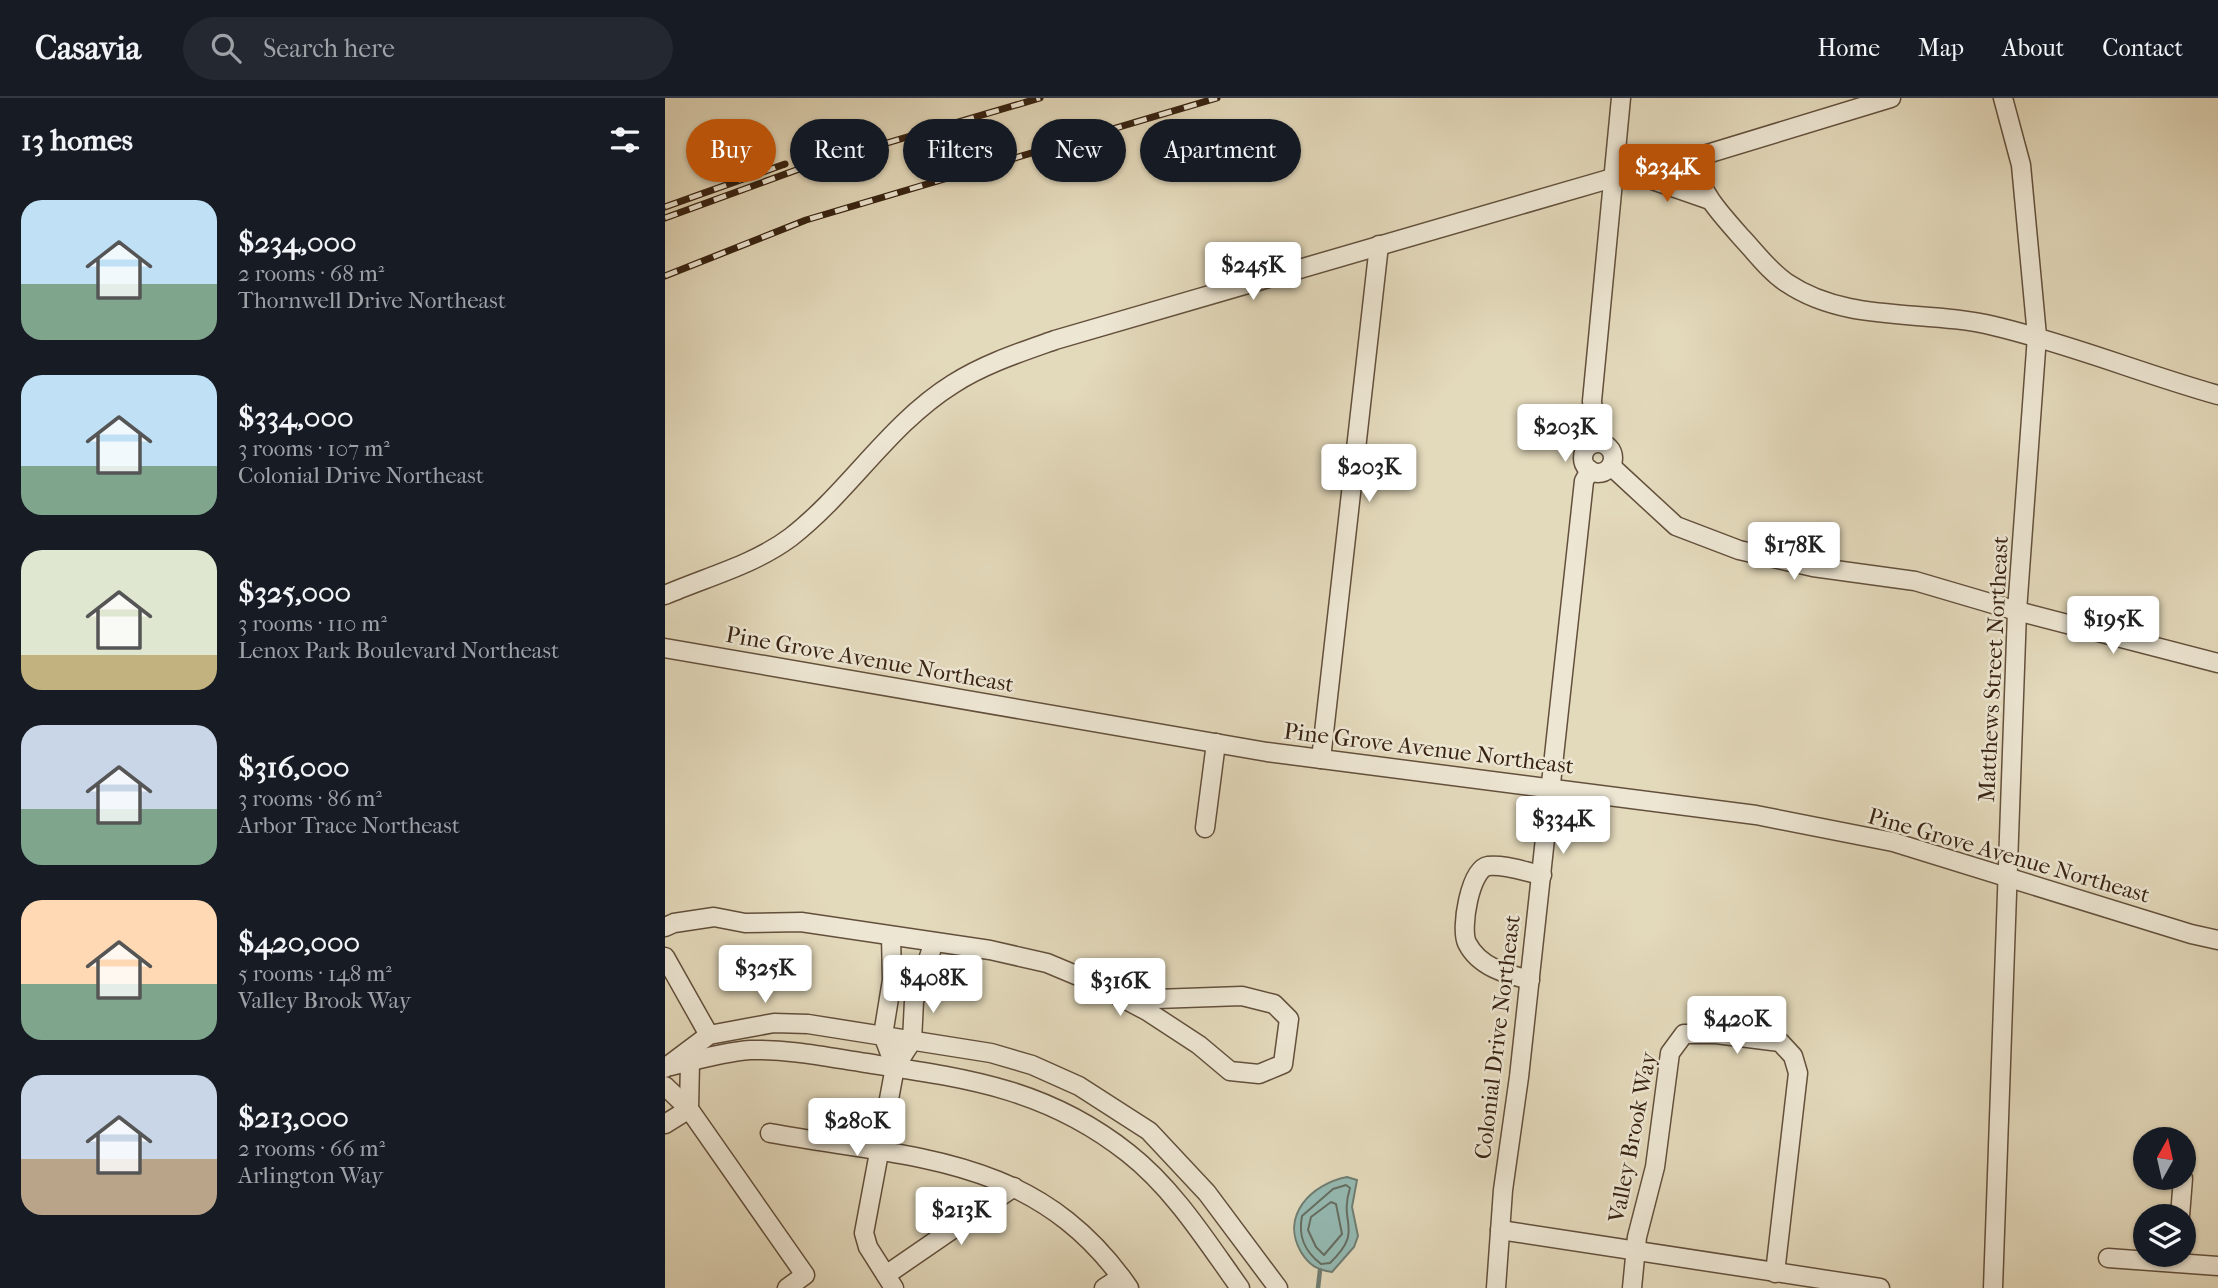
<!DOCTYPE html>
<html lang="en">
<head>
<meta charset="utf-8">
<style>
	body { margin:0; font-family:"IM FELL French Canon",serif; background:#242831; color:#f1f3f6; height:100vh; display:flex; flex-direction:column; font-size:26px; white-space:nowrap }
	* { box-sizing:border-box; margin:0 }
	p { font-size:23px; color:#9ea1a6 }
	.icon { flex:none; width:38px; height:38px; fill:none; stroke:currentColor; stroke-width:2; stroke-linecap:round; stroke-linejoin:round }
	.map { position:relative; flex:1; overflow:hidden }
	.drawer { display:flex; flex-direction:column; background:#171b24; width:665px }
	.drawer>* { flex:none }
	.hud { position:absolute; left:21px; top:21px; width:665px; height:63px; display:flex; gap:14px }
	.needle { width:46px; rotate:8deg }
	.fabs { position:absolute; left:1468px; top:1029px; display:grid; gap:14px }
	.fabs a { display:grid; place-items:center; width:63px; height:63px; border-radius:50%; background:#171b24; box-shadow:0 2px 5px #0004; font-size:35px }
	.price { position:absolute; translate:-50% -60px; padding:0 16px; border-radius:7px; background:#fff; color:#222; font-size:23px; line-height:46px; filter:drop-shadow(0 2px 4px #0008) }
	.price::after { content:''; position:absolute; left:50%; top:42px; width:21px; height:16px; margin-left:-10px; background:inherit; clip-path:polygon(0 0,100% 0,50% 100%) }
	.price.selected { background:#b45309; color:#fff }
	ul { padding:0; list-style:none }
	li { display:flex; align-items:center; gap:21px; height:175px; padding:0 21px }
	li span { display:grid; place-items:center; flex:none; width:196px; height:140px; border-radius:21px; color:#555 }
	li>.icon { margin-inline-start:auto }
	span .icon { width:84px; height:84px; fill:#fffc; stroke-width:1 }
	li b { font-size:30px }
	h2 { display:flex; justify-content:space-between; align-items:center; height:84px; padding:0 21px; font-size:30px }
	.chip { padding:0 24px; border-radius:32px; background:#171b24; box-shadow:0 2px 5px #0004; font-size:24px; line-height:63px }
	.chip.selected { background:#b45309; color:#fff }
	header { display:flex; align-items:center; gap:42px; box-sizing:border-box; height:98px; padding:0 35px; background:#171b24; border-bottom:2px solid #363941 }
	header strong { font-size:33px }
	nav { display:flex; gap:38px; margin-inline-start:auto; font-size:24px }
	.search { width:490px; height:63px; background:#242831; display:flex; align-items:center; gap:18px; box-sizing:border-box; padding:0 24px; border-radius:38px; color:#9ea1a6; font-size:26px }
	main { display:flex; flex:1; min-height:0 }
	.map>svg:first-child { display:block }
</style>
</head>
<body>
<header>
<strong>Casavia</strong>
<div class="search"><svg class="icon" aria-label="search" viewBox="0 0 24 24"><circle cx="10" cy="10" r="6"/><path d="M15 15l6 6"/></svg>Search here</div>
<nav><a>Home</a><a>Map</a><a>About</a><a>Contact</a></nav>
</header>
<main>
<section class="drawer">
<h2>13 homes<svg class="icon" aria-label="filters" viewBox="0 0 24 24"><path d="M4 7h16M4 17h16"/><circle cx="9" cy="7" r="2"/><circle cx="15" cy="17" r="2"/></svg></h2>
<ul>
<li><span style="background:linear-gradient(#bfe0f5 60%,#7fa58c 0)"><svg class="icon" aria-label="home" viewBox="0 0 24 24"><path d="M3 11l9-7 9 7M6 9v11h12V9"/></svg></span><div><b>$234,000</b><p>2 rooms · 68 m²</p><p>Thornwell Drive Northeast</p></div></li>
<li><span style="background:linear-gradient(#bfe0f5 65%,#7fa58c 0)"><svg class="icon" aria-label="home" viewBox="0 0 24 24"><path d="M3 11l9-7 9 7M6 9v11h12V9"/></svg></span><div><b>$334,000</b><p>3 rooms · 107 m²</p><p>Colonial Drive Northeast</p></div></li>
<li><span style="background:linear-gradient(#dfe7d0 75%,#c2b280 0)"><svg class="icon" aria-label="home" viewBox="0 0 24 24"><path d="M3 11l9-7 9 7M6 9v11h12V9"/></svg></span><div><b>$325,000</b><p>3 rooms · 110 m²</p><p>Lenox Park Boulevard Northeast</p></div></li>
<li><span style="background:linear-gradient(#c9d6e8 60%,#7fa58c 0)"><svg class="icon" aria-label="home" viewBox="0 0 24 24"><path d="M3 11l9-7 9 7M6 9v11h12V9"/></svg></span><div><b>$316,000</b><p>3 rooms · 86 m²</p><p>Arbor Trace Northeast</p></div></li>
<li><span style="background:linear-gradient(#ffd9b3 60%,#7fa58c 0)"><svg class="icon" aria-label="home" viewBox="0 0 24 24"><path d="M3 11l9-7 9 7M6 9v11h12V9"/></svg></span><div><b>$420,000</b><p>5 rooms · 148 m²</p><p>Valley Brook Way</p></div></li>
<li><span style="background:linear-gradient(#c9d6e8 60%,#b9a48a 0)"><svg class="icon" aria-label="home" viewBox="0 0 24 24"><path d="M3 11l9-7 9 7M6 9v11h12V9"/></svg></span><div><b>$213,000</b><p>2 rooms · 66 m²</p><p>Arlington Way</p></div></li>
</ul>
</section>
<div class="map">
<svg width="1553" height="1190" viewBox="0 0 1553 1190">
	<rect width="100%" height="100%" fill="#e3d9bb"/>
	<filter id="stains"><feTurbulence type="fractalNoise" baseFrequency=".00286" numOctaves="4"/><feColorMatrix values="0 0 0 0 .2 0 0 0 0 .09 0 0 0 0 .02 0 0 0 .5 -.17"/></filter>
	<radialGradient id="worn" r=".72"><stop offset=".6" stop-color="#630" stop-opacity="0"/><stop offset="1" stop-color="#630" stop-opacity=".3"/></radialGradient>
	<path fill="#95bab3" stroke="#707e73" stroke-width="2" d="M682,1079L692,1082L687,1109L693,1138L689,1149L667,1174C652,1172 644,1167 636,1154C615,1118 646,1086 682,1079Z"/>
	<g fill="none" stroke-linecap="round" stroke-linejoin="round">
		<g stroke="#666e62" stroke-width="2">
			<path d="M681,1087L685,1090C673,1127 700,1131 665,1165L656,1166C639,1153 633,1138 637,1118L668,1091Z"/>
			<path d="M666,1104L671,1106L677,1136L659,1157L651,1149L643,1132L646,1119Z"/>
		</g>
		<path stroke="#707e73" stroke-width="4.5" d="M653,1190L655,1172"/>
		<g stroke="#63503c" stroke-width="21">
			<g id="minor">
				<path d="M1026,61C1037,96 1053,113 1077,140C1091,155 1105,174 1122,185C1183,226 1261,211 1329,228C1405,246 1478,276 1553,297"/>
				<path d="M973,77L1042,101"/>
				<path d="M931,344L927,303L956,0"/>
				<circle cx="933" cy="360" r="15"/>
				<path d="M946,368L1011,428L1074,452L1148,469L1250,483L1352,513L1553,565"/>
				<path d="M0,497C41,479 89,467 126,439C184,394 224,326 288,286C319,266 356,254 390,242L951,79L973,77L1226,0"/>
				<path d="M0,550L602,654L1091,717L1228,744L1526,836L1553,842"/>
				<path d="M656,661L714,147"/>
				<path d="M540,730L551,645"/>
				<path d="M0,829L9,825L49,819L80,825L136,824L325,852L382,865L425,883L482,913L534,947L565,973L594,976L618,966L624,921L609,906L577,898L462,902"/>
				<path d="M226,838L227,882L218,937L230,969"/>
				<path d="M0,859L44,937"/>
				<path d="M865,882C841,876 814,869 802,845C795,831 805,771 823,768C839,766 861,774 877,777"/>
				<path d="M6,968C31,962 59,954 85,952C124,951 162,959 201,965C300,980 381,990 463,1055C509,1091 542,1144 575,1190"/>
				<path d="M0,970L44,937L109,925L143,926L326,955L367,967L414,988L484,1033L542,1095L613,1190"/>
				<path d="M0,988L24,1011L140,1177L122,1190"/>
				<path d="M24,1011L25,964"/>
				<path d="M0,1026L24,1011"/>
				<path d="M105,1035C249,1061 372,1057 464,1190"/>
				<path d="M1515,1118L1518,1080"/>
				<path d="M835,1132L1215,1190"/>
				<path d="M1443,1160L1553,1168"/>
				<path d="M221,1177L349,1089"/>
				<path d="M229,1190L203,1149L199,1135L230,969L247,943L249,903L269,844"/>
				<path d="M439,1190L456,1179"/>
				<path d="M831,1190L838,1092L854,979L919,383L925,372"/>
				<path d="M967,1190L972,1139L990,1069L1005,955L1019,936H1051L1115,944L1128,958L1133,975L1110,1175"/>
				<path d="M1328,1190L1352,513L1372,238L1356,67L1338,0"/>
			</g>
		</g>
		<use href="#minor" stroke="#ede6d3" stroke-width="18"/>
		<g stroke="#382312" stroke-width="7">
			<g id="rail">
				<path d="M0,109L120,66"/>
				<path d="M0,120L137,70L375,0"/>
				<path d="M0,178L141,122L552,0"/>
			</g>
		</g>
		<use href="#rail" stroke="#ede6d3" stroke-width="4.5" stroke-dasharray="13" stroke-linecap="butt"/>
	</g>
	<g text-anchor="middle" stroke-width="5" stroke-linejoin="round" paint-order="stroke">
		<g font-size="23" fill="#382312" stroke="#ede6d3">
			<text transform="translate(205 561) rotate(10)" y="8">Pine Grove Avenue Northeast</text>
			<text transform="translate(1328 571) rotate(-87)" y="8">Matthews Street Northeast</text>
			<text transform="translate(764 650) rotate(7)" y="8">Pine Grove Avenue Northeast</text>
			<text transform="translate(1344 757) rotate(16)" y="8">Pine Grove Avenue Northeast</text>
			<text transform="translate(832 939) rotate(-83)" y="8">Colonial Drive Northeast</text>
			<text transform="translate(967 1039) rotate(-79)" y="8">Valley Brook Way</text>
		</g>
	</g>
	<rect width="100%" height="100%" filter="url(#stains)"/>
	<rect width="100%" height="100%" fill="url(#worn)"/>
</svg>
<div class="fabs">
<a><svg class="needle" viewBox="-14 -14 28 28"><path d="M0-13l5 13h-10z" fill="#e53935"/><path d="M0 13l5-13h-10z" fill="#9ea1a6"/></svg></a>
<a><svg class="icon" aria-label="layers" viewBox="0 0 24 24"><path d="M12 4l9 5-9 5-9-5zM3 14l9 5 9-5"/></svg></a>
</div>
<b class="price selected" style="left:1002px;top:106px">$234K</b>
<b class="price" style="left:588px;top:204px">$245K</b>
<b class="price" style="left:900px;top:366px">$203K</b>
<b class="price" style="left:704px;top:406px">$203K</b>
<b class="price" style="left:1129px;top:484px">$178K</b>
<b class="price" style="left:1448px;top:558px">$195K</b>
<b class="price" style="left:898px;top:758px">$334K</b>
<b class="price" style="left:100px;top:907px">$325K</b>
<b class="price" style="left:268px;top:917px">$408K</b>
<b class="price" style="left:455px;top:920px">$316K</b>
<b class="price" style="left:1072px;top:958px">$420K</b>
<b class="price" style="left:192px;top:1060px">$280K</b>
<b class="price" style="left:296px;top:1149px">$213K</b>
<div class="hud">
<a class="chip selected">Buy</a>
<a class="chip">Rent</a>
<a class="chip">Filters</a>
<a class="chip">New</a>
<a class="chip">Apartment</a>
</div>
</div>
</main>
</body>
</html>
